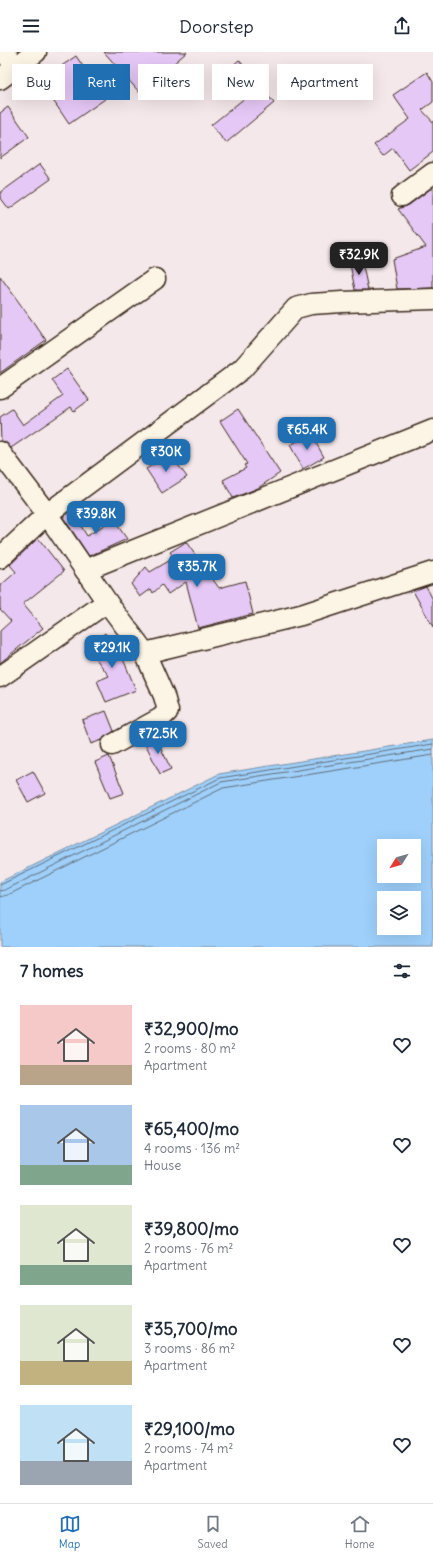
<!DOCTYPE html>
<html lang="en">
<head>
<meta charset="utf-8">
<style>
	body { margin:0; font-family:Delius,sans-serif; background:#f2f2f3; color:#1f2937; height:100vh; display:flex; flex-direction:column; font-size:15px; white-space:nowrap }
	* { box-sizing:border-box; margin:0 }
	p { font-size:13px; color:#747a83 }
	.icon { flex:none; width:22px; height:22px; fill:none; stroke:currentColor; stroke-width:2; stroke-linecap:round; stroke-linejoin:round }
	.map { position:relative; height:895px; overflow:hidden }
	.side { display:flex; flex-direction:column; background:#fff; flex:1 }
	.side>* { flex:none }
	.banner { position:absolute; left:12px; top:12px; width:409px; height:36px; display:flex; gap:8px }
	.needle { width:26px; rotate:233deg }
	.fabs { position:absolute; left:377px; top:787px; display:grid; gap:8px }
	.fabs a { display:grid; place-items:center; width:44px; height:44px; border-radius:0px; background:#fff; box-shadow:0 4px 16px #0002; font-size:20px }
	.price { position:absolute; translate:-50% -34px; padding:0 9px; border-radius:8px; background:#1f6fb2; color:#fff; font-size:13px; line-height:26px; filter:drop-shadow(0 1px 2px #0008) }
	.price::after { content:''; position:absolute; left:50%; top:24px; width:12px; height:9px; margin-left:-6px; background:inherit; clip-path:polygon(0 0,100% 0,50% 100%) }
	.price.on { background:#222; color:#fff }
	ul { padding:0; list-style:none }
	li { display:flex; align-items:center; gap:12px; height:100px; padding:0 20px }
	li span { display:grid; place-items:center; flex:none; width:112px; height:80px; border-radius:0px; color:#555 }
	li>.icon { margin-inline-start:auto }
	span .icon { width:48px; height:48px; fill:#fffc; stroke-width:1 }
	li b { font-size:17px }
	h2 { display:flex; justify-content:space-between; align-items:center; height:48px; padding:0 20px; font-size:17px }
	.pill { padding:0 14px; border-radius:0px; background:#fff; box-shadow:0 4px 16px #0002; font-size:14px; line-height:36px }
	.pill.on { background:#1f6fb2; color:#fff }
	header { display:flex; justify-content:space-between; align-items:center; height:52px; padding:0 20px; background:#fff; font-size:18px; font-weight:600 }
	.menu { display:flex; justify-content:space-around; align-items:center; height:56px; border-top:1px solid #e0e1e3; background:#fff; font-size:11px; color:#747a83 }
	.menu a { display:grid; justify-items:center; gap:2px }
	.menu .on { color:#1f6fb2 }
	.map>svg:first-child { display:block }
</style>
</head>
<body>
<header><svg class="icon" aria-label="menu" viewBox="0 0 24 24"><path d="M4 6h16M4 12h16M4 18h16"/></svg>Doorstep<svg class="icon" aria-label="share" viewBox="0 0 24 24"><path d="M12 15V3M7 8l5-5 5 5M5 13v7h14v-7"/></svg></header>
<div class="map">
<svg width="433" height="895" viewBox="0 0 433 895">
	<rect width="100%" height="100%" fill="#f5e8ea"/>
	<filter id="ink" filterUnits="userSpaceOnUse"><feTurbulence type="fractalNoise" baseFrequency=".025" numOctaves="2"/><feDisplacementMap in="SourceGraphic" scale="8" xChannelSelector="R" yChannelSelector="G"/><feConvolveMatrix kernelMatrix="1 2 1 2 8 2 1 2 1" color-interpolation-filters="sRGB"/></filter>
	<g filter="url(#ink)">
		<path fill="#9ed0fb" stroke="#768ea3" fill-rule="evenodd" d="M433,688V895H0V830L219,722ZM384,794H414V824H384ZM384,846H414V876H384Z"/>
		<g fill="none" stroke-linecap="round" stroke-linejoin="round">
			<g stroke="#636c76" stroke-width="1">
				<path d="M0,833L220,726L433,692"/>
				<path d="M0,839L5,838L221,730L433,697"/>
				<path d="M0,845L8,843L223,736L433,703"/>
			</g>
		</g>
		<g fill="#e6c8f6" stroke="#3b2a1e">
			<path d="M104,0H187L140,41Z"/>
			<path d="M76,4L105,47L69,72L40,29Z"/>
			<path d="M239,8L274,51L226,91L211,73L246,45L225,20Z"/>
			<path d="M427,20L433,30V50L422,58L433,70V100L409,118L393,96L383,104L374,93L410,67L393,43Z"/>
			<path d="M8,55L29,85L0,106V61Z"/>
			<path d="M40,112L51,127L9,157L0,145V141Z"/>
			<path d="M433,135V236L397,237L392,207L426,195L398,157L409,153Z"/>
			<path d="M362,209L368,238H355L350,212Z"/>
			<path d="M0,224L46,288L0,321Z"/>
			<path d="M67,317L89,348L74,359L71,355L11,396L5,390L1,389L0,365L12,357L23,373L63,344L52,328Z"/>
			<path d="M238,357L280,421L258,436L233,446L223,428L246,416L244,413L247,412L220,369Z"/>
			<path d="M311,382L324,405L303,417L290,393Z"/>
			<path d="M170,402L187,425L162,441L146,417Z"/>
			<path d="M72,459L87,484L113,467L127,487L89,504L63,465Z"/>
			<path d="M38,486L64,519L23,552L43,576L0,611V579L11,569L0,557V534L16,520L10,513Z"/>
			<path d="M186,490L219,536L245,529L253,562L198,576L186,530L168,542L162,533L153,541L151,537L140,545L131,532L146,515L150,520L174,506L170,500Z"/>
			<path d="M426,534L433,548V575L413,539Z"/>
			<path d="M105,581L121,602L136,638L106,650L97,629L109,624L87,595Z"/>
			<path d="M106,659L114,679L102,688L91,692L82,668Z"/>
			<path d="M155,684L171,717L160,722L144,689Z"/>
			<path d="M109,704L124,741L110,746L95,710Z"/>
			<path d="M33,719L45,741L28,750L16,728Z"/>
		</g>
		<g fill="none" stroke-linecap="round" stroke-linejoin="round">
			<g stroke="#3b2a1e" stroke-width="23">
				<g id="minor">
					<path d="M5,0L16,16"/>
					<path d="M0,27L36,0"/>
					<path d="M402,144L433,121"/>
					<path d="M0,336L155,227"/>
					<path d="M0,400L47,462L107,550L145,601L164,644L168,659L161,666L112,693"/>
					<path d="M0,506L47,462L242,317L296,256L311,252L342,250L433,247"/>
					<path d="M85,518L433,378"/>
					<path d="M145,601L301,563L433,520"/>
					<path d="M0,625L107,550"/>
				</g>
			</g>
			<use href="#minor" stroke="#fcf5e5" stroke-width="20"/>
		</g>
	</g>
</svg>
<div class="fabs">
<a><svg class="needle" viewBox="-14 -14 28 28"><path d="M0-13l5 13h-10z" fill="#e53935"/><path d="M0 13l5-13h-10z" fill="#747a83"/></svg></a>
<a><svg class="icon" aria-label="layers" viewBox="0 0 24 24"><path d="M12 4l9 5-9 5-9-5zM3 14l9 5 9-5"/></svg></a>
</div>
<b class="price on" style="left:359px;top:224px">₹32.9K</b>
<b class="price" style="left:307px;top:399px">₹65.4K</b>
<b class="price" style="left:166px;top:421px">₹30K</b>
<b class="price" style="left:96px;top:483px">₹39.8K</b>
<b class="price" style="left:197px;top:536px">₹35.7K</b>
<b class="price" style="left:112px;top:617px">₹29.1K</b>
<b class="price" style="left:158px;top:703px">₹72.5K</b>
<div class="banner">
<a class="pill">Buy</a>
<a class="pill on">Rent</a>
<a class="pill">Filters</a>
<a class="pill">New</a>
<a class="pill">Apartment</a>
</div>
</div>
<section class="side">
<h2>7 homes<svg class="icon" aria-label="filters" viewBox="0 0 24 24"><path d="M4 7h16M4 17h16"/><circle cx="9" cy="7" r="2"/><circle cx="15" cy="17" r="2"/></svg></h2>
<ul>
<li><span style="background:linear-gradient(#f6c9c9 75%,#b9a48a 0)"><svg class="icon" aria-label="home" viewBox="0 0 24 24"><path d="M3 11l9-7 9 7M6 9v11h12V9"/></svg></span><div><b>₹32,900/mo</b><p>2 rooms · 80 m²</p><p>Apartment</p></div><svg class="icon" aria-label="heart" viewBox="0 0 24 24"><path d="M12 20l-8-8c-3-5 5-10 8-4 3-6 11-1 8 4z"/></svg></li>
<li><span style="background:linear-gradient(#a9c7e8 75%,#7fa58c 0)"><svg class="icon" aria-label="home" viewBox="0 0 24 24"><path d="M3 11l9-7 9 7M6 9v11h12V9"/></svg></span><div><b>₹65,400/mo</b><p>4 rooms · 136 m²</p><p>House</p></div><svg class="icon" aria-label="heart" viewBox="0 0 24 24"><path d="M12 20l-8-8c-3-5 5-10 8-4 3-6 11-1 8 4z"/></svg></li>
<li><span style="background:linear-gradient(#dfe7d0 75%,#7fa58c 0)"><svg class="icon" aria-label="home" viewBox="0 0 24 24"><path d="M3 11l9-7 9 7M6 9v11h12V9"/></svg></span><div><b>₹39,800/mo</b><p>2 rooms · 76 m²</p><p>Apartment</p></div><svg class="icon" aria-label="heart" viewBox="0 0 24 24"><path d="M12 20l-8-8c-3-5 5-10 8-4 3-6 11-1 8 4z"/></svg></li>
<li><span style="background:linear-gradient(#dfe7d0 70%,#c2b280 0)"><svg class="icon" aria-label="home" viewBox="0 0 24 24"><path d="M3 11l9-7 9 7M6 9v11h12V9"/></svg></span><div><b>₹35,700/mo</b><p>3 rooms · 86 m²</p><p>Apartment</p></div><svg class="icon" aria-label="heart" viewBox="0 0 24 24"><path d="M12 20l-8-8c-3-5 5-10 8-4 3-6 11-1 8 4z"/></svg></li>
<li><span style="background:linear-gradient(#bfe0f5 70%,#9aa5b1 0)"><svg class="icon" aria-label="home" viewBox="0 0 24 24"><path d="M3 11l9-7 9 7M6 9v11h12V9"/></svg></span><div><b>₹29,100/mo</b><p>2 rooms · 74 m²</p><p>Apartment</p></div><svg class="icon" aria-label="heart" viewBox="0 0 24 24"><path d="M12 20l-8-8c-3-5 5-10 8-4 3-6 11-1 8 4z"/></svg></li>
</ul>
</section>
<nav class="menu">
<a class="on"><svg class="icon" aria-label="map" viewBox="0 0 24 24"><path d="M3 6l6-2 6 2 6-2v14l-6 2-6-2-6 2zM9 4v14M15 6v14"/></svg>Map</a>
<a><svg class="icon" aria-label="saved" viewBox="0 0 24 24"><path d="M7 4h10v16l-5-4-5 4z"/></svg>Saved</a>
<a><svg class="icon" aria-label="home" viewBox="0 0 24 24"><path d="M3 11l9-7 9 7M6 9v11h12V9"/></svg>Home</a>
</nav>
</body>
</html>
